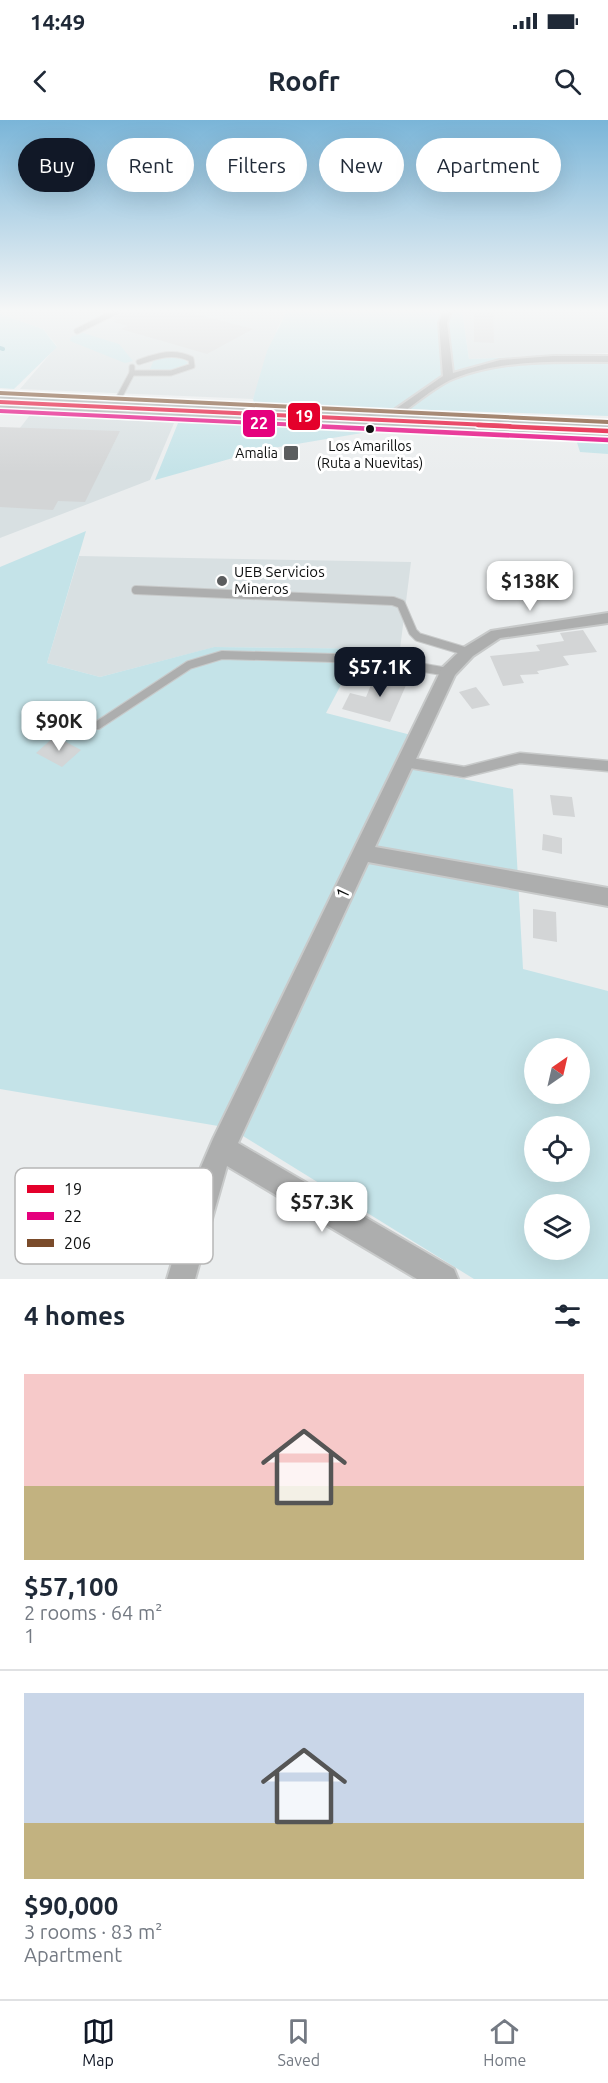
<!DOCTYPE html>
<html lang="en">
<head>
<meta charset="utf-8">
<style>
	body { margin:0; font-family:Ubuntu,sans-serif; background:#f2f2f3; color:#1f2937; height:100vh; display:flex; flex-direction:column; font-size:22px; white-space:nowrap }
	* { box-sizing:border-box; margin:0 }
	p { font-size:20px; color:#747a83 }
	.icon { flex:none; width:33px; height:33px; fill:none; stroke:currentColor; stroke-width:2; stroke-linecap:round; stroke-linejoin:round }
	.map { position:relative; height:1159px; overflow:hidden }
	.sheet { display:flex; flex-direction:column; background:#fff; flex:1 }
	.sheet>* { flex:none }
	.top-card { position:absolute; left:18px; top:18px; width:573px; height:54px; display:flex; gap:12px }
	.needle { width:39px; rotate:34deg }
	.fabs { position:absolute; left:524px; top:918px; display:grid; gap:12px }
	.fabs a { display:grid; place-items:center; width:66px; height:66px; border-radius:50%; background:#fff; box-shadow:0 6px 24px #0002; font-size:30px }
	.price { position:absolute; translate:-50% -51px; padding:0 14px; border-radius:12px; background:#fff; color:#222; font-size:20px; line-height:39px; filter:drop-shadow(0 2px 3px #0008) }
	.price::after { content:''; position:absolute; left:50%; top:36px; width:18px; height:14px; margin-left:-9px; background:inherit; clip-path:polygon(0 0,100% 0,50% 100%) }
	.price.on { background:#111827; color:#fff }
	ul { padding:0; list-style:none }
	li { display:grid; align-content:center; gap:12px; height:318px; padding:0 24px }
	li+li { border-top:2px solid #e0e1e3 }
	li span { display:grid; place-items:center; height:186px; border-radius:0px; color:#555 }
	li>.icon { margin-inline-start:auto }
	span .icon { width:108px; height:108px; fill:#fffc; stroke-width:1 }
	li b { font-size:26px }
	h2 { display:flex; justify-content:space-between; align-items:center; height:72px; padding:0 24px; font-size:26px }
	.chip { padding:0 21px; border-radius:27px; background:#fff; box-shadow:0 6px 24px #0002; font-size:21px; line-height:54px }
	.chip.on { background:#111827; color:#fff }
	.status { display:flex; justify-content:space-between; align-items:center; height:42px; padding:0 30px; background:#fff; direction:ltr }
	.status svg { height:16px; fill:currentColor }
	header { display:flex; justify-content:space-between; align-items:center; height:78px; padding:0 24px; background:#fff; font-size:27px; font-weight:700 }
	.dock { display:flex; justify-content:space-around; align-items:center; height:84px; border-top:2px solid #e0e1e3; background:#fff; font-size:16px; color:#747a83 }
	.dock a { display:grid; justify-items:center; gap:3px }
	.dock .on { color:#111827 }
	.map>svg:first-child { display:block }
</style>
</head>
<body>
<div class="status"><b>14:49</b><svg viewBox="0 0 49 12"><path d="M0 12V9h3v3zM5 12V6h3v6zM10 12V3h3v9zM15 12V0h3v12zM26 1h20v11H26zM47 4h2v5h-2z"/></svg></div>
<header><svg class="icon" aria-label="back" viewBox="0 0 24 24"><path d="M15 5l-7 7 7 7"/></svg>Roofr<svg class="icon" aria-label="search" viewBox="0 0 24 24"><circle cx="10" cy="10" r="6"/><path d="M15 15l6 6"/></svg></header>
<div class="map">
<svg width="608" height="1159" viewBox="0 0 608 1159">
	<rect width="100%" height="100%" fill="#eaedee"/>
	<g fill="#d8e0e2">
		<path d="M0,191H287L278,207L253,279L20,269L57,226L43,209L0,194Z"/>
		<path d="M462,191H608V233L469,239Z"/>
		<path d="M30,295L174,303L150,360L0,418V334Z"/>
		<path d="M79,436L411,442L400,529L215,527L100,557L47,543Z"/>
	</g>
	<g fill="#c4e3e8" fill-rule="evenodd">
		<path d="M287,191H462L469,239L608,234V296L401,289L396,293L255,286L253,279L267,231Z"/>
		<path d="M0,194L43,209L57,227L14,269L0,268Z"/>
		<path d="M83,213L119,224L133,241L125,243L70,221L71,217Z"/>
		<path d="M167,236L184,239L188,243L175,251L150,249L155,238Z"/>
		<path d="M178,303L386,309L261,330L155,360Z"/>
		<path d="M575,316L608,318V334L580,332Z"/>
		<path d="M86,411L47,543L100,557L214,527L400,529L407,541L366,543L343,561L326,593L411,615L395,645L513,669L523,849L608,871V1159H474L230,1008L0,969V447ZM534,928H579V974H534ZM534,1006H579V1052H534ZM534,1084H579V1130H534Z"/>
	</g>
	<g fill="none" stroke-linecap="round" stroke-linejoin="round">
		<path stroke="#75b6c0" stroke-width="4" d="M0,228L3,229"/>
	</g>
	<g fill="#d3d5d6">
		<path d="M122,191H184L253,209L207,234L121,209L128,206L114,202L117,200L112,199Z"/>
		<path d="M474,191H493L494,223L474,222Z"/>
		<path d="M0,307L120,311L85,382L58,381L53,390L0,387Z"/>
		<path d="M583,510L597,532L563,536L569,545L537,551L539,554L520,555L524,563L503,566L490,536L540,531L536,525L564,521L560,513Z"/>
		<path d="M388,551L410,556L390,602L342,589L350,573L366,577L371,565L381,568Z"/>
		<path d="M476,567L490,585L472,589L459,572Z"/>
		<path d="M55,616L81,630L62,647L36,633Z"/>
		<path d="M550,675L572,677L575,697L553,695Z"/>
		<path d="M543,714L562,718V734L542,730Z"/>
		<path d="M533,789L556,792L557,822L533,818Z"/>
	</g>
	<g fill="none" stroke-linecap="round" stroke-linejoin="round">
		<g stroke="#c8caca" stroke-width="7">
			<g id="lane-far2">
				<path d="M77,211L117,191"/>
				<path d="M132,253H171L192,246L191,239C173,230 157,236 139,242"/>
				<path d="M114,287L132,253V247"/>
			</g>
		</g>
		<g stroke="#c8caca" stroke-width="10">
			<g id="lane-far1">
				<path d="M136,470L393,481L401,484L413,512L418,517L468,532"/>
				<path d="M98,605L189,545L222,535L371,539L448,552"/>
			</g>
		</g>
		<g stroke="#c8caca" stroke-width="13">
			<path id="lane" d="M405,642L464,652L520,638L608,646"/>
		</g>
		<g stroke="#c8caca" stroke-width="4">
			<g id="street">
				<path d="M443,191H451L447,203L453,253L500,240L553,236H608V242C557,242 502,239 453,259C435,266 406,291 389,303H381V299L443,256L439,203Z"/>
				<path d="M608,493V503L500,518L473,536L455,555L375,727L608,768V786L368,742L238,1023L454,1149L458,1159H417L227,1046L195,1159H167L201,1047L213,1019L442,548L463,528L491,511Z"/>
			</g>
		</g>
		<g stroke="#c8caca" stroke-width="3">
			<path id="highway" d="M0,276L608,305V317L0,288Z"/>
		</g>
		<use href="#lane-far2" stroke="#adaeae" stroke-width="5"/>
		<use href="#lane-far1" stroke="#adaeae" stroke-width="8"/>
		<use href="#lane" stroke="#adaeae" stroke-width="10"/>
		<use href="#street" fill="#adaeae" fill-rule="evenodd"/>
		<use href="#highway" fill="#a9acac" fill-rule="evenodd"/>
		<g stroke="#fff" stroke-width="7">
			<path id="bus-1-far1" d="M0,282L510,306"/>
		</g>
		<g stroke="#fff" stroke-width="8">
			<path id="bus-1" d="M478,305L608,311"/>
		</g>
		<g stroke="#fff" stroke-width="7">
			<path id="bus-2-far1" d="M0,291L321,306"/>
		</g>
		<g stroke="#fff" stroke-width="8">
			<path id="bus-2" d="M290,305L608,320"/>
		</g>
		<g stroke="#fff" stroke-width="7">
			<path id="bus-3" d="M0,273L608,302"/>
		</g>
		<use href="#bus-1-far1" stroke="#e4002b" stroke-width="4"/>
		<use href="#bus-1" stroke="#e4002b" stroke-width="4.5"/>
		<use href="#bus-2-far1" stroke="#e5007d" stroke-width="4"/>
		<use href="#bus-2" stroke="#e5007d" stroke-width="4.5"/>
		<use href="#bus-3" stroke="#7a4b2a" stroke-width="4"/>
	</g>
	<linearGradient id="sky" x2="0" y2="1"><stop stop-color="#7ab5d8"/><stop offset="0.54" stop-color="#f6f7f7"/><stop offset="1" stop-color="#f6f7f7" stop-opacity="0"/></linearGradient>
	<rect width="608" height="353" fill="url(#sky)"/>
	<circle fill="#0e1010" stroke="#fff" stroke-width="2" cx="370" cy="309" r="5"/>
	<g fill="#5b5d5e" stroke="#fff" stroke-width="2">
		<rect x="283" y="325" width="16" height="16" rx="3"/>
		<circle cx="222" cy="461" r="6"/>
	</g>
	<g text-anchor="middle" stroke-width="6" stroke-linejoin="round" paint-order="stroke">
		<g font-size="14" fill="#0e1010" stroke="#fff">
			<text x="370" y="331">Los Amarillos<tspan x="370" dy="17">(Ruta a Nuevitas)</tspan></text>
		</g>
		<g font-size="14" fill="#0e1010" stroke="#fff" text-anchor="end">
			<text x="278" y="338">Amalia</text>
		</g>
		<g font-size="15" fill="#0e1010" stroke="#fff" text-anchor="start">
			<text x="234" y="457">UEB Servicios<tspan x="234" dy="17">Mineros</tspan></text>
		</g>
		<g font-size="18" fill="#0e1010" stroke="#fff">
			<text transform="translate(343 773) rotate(-65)" y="6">1</text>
		</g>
	</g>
	<rect x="15" y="1048" width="198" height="96" rx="9" fill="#fff" stroke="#b7b7b7" stroke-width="1.5"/>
	<rect x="27" y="1065" width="27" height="8" fill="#e4002b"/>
	<rect x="27" y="1092" width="27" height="8" fill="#e5007d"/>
	<rect x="27" y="1119" width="27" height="8" fill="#7a4b2a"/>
	<g font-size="16" fill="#0e1010">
		<text x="64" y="1075">19</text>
		<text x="64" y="1102">22</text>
		<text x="64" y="1129">206</text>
	</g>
	<g stroke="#fff" stroke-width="2">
		<rect x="287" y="282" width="34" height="29" rx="6" fill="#e4002b"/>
		<rect x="242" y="289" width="34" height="29" rx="6" fill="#e5007d"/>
	</g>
	<g font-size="16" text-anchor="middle" font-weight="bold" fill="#fff">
		<text x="304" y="302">19</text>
		<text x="259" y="309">22</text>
	</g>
</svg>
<div class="fabs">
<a><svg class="needle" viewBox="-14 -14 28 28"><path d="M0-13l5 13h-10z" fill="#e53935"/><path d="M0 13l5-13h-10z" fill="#747a83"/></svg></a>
<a><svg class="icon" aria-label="locate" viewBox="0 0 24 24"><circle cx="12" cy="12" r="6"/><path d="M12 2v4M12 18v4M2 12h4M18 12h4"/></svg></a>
<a><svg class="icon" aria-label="layers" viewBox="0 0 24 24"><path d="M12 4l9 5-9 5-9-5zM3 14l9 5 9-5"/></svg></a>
</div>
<b class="price" style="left:530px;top:492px">$138K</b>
<b class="price on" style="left:380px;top:578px">$57.1K</b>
<b class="price" style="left:59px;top:632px">$90K</b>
<b class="price" style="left:322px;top:1113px">$57.3K</b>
<div class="top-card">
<a class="chip on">Buy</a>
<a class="chip">Rent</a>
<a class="chip">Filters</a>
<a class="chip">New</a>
<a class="chip">Apartment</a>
</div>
</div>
<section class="sheet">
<h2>4 homes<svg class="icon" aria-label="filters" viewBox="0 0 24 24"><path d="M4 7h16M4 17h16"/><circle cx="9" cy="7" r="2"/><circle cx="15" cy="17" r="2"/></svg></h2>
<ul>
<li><span style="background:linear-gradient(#f6c9c9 60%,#c2b280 0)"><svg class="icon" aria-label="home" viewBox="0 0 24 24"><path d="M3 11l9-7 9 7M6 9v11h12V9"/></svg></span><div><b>$57,100</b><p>2 rooms · 64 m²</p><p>1</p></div></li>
<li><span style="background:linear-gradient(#c9d6e8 70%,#c2b280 0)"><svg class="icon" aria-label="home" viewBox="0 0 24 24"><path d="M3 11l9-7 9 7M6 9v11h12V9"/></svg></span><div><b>$90,000</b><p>3 rooms · 83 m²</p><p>Apartment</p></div></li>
</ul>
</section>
<nav class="dock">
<a class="on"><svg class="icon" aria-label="map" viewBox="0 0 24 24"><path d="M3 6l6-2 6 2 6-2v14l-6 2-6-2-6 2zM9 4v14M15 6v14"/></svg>Map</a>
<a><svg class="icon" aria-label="saved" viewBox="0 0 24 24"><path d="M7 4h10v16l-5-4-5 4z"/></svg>Saved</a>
<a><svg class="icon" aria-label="home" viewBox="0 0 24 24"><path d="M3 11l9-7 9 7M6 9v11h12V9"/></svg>Home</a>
</nav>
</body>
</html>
